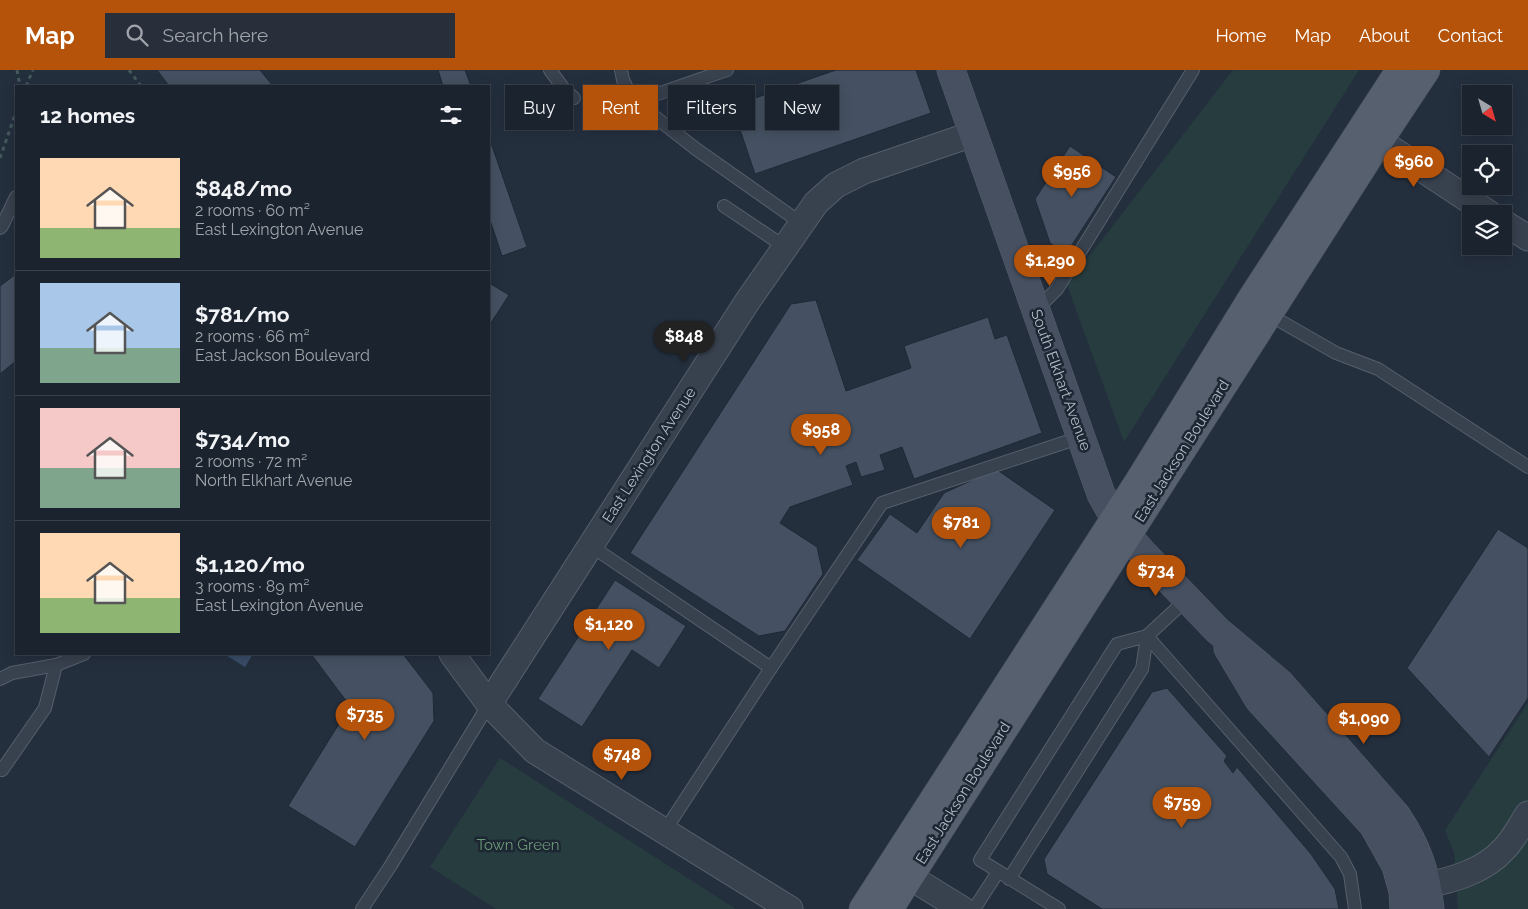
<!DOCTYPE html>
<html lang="en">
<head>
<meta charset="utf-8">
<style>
	body { margin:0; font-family:Raleway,sans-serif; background:#282f3a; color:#f1f3f6; height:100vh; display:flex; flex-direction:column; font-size:19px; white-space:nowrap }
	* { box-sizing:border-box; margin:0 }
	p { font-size:16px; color:#a0a4aa }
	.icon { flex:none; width:28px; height:28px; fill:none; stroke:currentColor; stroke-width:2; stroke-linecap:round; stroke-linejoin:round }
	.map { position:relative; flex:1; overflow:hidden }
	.details { position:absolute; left:15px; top:15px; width:475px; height:570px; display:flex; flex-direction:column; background:#1b232e; border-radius:0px; box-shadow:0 2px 12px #0003,0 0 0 1px #39404a }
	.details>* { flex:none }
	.banner { position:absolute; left:505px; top:15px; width:475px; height:45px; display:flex; gap:10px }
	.needle { width:32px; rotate:143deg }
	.buttons { position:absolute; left:1462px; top:15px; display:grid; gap:10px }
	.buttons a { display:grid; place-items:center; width:50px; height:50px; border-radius:0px; background:#1b232e; box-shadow:0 2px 12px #0003,0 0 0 1px #39404a; font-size:25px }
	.price { position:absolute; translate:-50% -42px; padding:0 11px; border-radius:18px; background:#b45309; color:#fff; font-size:16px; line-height:32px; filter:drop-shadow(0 1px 2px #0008) }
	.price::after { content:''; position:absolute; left:50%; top:30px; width:15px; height:11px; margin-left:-8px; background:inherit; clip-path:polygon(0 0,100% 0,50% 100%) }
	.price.on { background:#222; color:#fff }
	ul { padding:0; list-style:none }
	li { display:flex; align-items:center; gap:15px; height:125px; padding:0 25px }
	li+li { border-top:1px solid #39404a }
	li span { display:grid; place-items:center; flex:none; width:140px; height:100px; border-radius:0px; color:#555 }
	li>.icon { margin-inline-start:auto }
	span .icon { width:60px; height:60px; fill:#fffc; stroke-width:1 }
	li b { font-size:21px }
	h2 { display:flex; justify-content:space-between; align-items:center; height:60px; padding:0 25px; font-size:21px }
	.pill { padding:0 18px; border-radius:0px; background:#1b232e; box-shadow:0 2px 12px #0003,0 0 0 1px #39404a; font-size:18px; line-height:45px }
	.pill.on { background:#b45309; color:#fff }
	header { display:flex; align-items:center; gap:30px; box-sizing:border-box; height:70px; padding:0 25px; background:#b45309; color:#fff }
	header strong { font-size:24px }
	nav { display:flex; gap:28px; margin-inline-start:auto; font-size:18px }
	.search { width:350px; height:45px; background:#282f3a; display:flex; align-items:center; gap:12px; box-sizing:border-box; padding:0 18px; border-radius:0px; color:#a0a4aa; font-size:19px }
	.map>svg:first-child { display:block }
</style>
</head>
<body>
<header>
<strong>Map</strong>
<div class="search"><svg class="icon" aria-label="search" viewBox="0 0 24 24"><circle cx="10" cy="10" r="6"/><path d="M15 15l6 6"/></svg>Search here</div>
<nav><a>Home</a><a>Map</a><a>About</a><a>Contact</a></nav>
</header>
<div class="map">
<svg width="1528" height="839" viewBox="0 0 1528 839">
	<rect width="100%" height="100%" fill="#242f3e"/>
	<g fill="#263c3f">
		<path d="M1233,0H1359L1124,372L1067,215Z"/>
		<path d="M1528,633V839H1458L1454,783L1445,760Z"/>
		<path d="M500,688L736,839H496L430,797Z"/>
	</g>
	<path fill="#394c67" d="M224,584H253L245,597Z"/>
	<g fill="#455162" stroke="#1f2835">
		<path d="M157,0H260L273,16H169Z"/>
		<path d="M438,0H465L471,16H443Z"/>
		<path d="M836,0H916L931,43L755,104L732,36Z"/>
		<path d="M489,67L527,177L502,186L489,147Z"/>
		<path d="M1070,76L1116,107L1066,184L1050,173L1035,129Z"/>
		<path d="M16,204V291L0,304V216Z"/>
		<path d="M489,213L509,225L489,256Z"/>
		<path d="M816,230L846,321L911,298L904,276L988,247L995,269L1007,265L1042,363L914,409L902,377L880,385L885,400L861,407L856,392L846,396L853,415L790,437L780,453L817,477L823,504L785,561L759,566L630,483L791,234Z"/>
		<path d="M996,399L1055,440L970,569L857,490L890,444L917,463L944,423Z"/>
		<path d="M1498,459L1528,478V628L1489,687L1407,598Z"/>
		<path d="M615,510L686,556L659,598L632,580L582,657L538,629Z"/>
		<path d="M311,584H403L433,623L434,651L355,777L288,736L350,636Z"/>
		<path d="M1167,618L1227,686L1224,691L1233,703L1237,697L1311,784L1335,819L1339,839H1102L1047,804L1044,789L1152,622Z"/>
	</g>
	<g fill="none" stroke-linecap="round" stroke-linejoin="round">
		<g stroke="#565f6c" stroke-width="14">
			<g id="service">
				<path d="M550,0L564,19L574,28"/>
				<path d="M621,0L623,10L630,24L650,43L696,79L801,153"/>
				<path d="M637,31L727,0"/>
				<path d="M724,136L785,177"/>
				<path d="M0,158L2,156L16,127"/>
				<path d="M1036,240L1057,219L1193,0"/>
				<path d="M1268,244L1336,283L1378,299L1528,397"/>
				<path d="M591,476L771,598"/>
				<path d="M1187,529L1147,566L1341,787L1350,804L1355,839"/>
				<path d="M0,609L12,603L56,595L84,584"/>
				<path d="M2,700L45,638L56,595"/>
				<path d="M664,762L771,598L882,433L1081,367"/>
				<path d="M1009,809L1142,599L1147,566L1117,574L980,790L1059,839"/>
				<path d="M362,839L391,795L489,634"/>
				<path d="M974,839L998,802"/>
			</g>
		</g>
		<g stroke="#565f6c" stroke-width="27">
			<g id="minor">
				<path d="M1363,60L1490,144"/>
				<path d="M1504,153L1528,168"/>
				<path d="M452,584L489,634L535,681L790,839"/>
				<path d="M489,634L747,232L816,133L836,115L864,101L973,64"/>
				<path d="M910,807L962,839"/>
				<path d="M1407,820C1441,812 1480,806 1504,779C1514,769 1520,756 1528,744"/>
			</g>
		</g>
		<g stroke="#565f6c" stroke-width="29">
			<g id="secondary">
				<path d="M951,0L1101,424L1115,449"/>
				<path d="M1128,466L1141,481L1217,560L1280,613L1396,745C1417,776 1426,802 1430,839"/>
				<path d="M1228,578L1259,630L1373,755L1396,796L1403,821L1404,839"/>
			</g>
		</g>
		<g stroke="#414a57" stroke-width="29">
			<g id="primary">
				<path d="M863,839L1139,411L1250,231L1400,0"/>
				<path d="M889,839L1379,71L1426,0"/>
			</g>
		</g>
		<g stroke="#44595c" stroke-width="3" stroke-dasharray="4 4" stroke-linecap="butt">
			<path d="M17,0L20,16"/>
			<path d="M129,0L141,16"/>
			<path d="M26,16L33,0"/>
			<path d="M0,88L16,42"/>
		</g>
		<use href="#service" stroke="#38414e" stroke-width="12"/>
		<use href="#minor" stroke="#38414e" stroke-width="25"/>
		<use href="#secondary" stroke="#465061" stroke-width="28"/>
		<use href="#primary" stroke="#56606e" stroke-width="28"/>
	</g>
	<g text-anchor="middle" stroke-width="5" stroke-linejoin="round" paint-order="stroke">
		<g font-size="15" fill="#b4bcc9" stroke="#1d2633">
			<text transform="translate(1061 310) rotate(70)" y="5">South Elkhart Avenue</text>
			<text transform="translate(1182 381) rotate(-58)" y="5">East Jackson Boulevard</text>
			<text transform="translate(649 385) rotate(-57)" y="5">East Lexington Avenue</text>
			<text transform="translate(963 723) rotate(-58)" y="5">East Jackson Boulevard</text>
		</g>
		<g font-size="15" fill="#6b9a76" stroke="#1d2633">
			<text x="518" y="780">Town Green</text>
		</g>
	</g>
</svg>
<div class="buttons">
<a><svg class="needle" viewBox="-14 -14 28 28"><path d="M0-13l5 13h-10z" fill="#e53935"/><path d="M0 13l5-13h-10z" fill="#a0a4aa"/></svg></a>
<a><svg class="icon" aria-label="locate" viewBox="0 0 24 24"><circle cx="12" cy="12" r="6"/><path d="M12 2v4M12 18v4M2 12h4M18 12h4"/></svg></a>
<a><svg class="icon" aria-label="layers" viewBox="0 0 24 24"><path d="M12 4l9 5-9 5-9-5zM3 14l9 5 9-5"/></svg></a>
</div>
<b class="price" style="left:1414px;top:118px">$960</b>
<b class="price" style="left:1072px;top:128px">$956</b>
<b class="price" style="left:1050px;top:217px">$1,290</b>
<b class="price on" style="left:684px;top:293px">$848</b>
<b class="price" style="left:821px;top:386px">$958</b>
<b class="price" style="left:961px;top:479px">$781</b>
<b class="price" style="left:1156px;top:527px">$734</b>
<b class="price" style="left:609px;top:581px">$1,120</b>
<b class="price" style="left:365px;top:671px">$735</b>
<b class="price" style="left:1364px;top:675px">$1,090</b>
<b class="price" style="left:622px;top:711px">$748</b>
<b class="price" style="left:1182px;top:759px">$759</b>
<div class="banner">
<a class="pill">Buy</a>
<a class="pill on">Rent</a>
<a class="pill">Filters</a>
<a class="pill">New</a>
</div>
<section class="details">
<h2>12 homes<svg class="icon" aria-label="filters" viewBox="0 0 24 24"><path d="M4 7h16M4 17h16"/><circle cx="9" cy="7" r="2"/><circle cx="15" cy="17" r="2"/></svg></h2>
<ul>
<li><span style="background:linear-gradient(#ffd9b3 70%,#8fb573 0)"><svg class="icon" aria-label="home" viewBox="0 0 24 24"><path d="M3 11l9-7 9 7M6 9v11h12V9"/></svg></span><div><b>$848/mo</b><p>2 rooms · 60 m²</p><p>East Lexington Avenue</p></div></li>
<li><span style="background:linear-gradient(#a9c7e8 65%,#7fa58c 0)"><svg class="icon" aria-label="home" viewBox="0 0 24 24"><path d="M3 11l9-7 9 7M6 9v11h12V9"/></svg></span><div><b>$781/mo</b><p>2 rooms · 66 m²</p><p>East Jackson Boulevard</p></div></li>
<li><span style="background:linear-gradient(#f6c9c9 60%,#7fa58c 0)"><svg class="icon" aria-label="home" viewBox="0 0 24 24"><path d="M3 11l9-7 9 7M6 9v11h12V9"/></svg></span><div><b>$734/mo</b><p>2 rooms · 72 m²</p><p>North Elkhart Avenue</p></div></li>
<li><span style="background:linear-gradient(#ffd9b3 65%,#8fb573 0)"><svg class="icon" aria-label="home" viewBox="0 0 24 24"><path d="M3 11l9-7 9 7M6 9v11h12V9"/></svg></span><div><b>$1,120/mo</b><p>3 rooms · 89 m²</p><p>East Lexington Avenue</p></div></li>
</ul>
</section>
</div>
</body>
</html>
